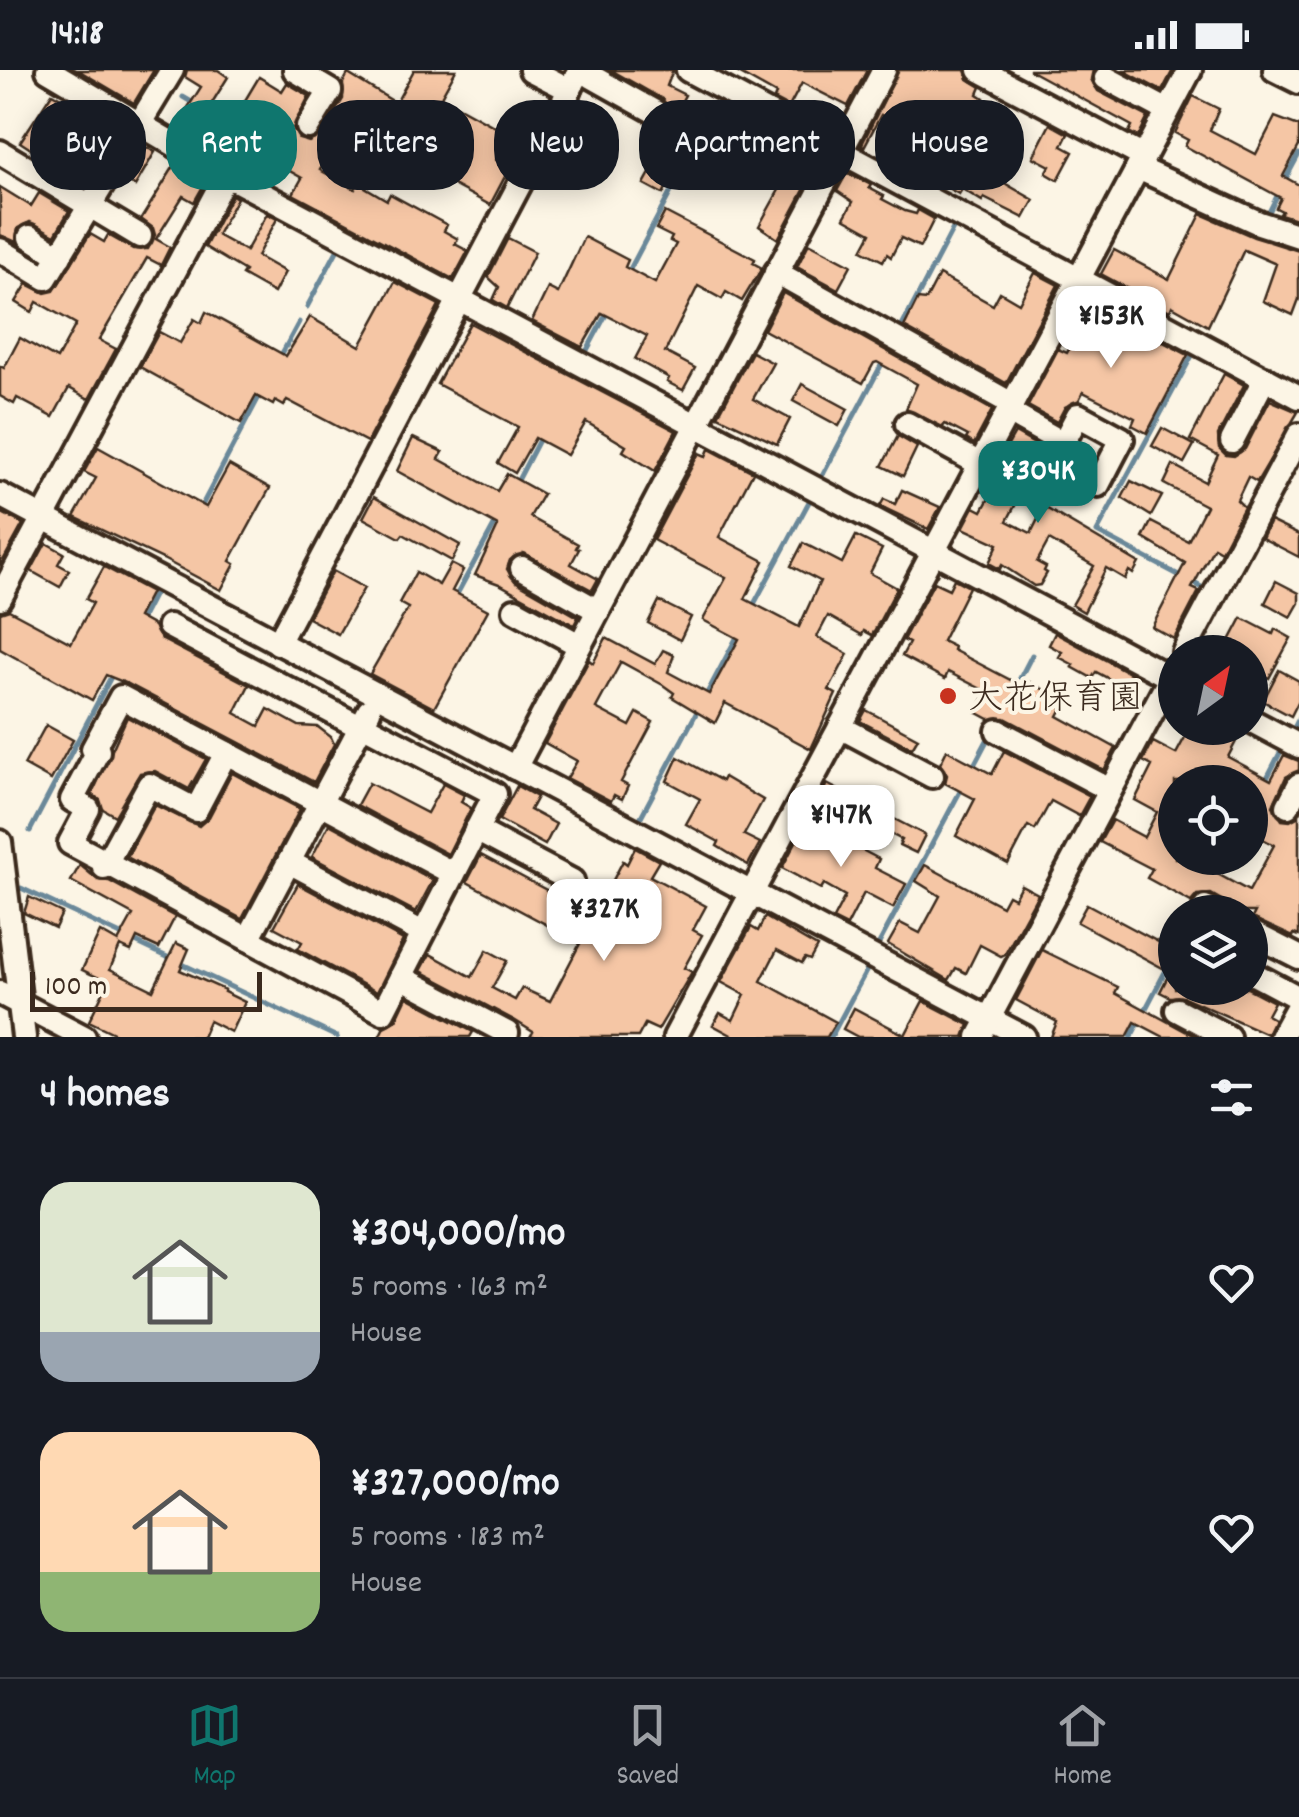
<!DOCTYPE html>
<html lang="en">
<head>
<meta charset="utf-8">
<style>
	body { margin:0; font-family:Dekko,"Klee One",sans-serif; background:#20242c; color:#f1f3f6; height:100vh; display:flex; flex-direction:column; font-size:38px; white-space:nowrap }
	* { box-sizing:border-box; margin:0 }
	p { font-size:32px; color:#9ea1a6 }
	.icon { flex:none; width:55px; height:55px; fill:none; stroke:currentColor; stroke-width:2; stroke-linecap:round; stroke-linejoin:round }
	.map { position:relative; height:967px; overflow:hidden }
	.side { display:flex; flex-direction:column; background:#171b24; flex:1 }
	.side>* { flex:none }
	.hud { position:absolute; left:30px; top:30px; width:1240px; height:90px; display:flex; gap:20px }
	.needle { width:65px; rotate:33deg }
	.fabs { position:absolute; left:1158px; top:565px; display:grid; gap:20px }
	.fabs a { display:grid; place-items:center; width:110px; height:110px; border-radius:50%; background:#171b24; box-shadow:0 5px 25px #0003; font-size:50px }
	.scale { position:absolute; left:30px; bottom:25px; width:232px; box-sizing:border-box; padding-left:10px; border:5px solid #3b2a1e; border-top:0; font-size:28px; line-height:35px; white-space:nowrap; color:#3b2a1e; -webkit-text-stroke:8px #fcf5e5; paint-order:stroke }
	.price { position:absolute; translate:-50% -85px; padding:0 22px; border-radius:20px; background:#fff; color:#222; font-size:32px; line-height:65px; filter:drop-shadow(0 2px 5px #0008) }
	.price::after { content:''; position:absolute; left:50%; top:60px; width:30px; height:22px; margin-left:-15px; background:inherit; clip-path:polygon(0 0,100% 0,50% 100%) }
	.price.active { background:#0f766e; color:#fff }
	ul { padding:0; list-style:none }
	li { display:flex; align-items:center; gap:30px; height:250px; padding:0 40px }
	li span { display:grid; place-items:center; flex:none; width:280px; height:200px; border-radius:30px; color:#555 }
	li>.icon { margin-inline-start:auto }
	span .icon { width:120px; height:120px; fill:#fffc; stroke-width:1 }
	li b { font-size:42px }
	h2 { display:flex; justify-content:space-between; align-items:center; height:120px; padding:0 40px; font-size:42px }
	.pill { padding:0 35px; border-radius:40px; background:#171b24; box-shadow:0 5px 25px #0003; font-size:35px; line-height:90px }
	.pill.active { background:#0f766e; color:#fff }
	.status { display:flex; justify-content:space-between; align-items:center; height:70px; padding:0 50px; background:#171b24; direction:ltr }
	.status svg { height:28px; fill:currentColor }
	.menu { display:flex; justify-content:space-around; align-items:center; height:140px; border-top:2px solid #363941; background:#171b24; font-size:28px; color:#9ea1a6 }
	.menu a { display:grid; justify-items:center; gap:5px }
	.menu .active { color:#0f766e }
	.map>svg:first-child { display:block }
</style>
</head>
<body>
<div class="status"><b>14:18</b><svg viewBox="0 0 49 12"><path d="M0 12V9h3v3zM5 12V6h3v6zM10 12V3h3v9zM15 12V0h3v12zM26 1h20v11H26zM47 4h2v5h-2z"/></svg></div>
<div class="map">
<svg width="1299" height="967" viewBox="0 0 1299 967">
	<rect width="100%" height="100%" fill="#fcf5e5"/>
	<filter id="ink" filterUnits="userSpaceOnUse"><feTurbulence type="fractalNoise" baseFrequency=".01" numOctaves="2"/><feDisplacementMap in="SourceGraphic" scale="20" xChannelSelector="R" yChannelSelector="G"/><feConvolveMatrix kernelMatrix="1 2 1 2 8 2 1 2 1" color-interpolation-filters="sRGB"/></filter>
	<g filter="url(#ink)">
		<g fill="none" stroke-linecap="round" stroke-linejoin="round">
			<g stroke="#6b8899" stroke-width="5">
				<path d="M183,27L251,67"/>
				<path d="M1285,110L1299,84"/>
				<path d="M1266,148L1280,120"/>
				<path d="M628,203L721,27"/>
				<path d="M307,237L339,177"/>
				<path d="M898,264L957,151"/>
				<path d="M1195,280L1097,462L1207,520"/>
				<path d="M586,282L609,239"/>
				<path d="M279,289L299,252"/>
				<path d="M820,410L892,275"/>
				<path d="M515,416L540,368"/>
				<path d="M200,439L260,325"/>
				<path d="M456,526L496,452"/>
				<path d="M753,536L811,428"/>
				<path d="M139,553L156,520"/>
				<path d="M1015,618L1032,585"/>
				<path d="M704,629L739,563"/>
				<path d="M1294,658L1299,648"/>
				<path d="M973,697L991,663"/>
				<path d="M1266,710L1283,677"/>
				<path d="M637,754L699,638"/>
				<path d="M30,761L113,603"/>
				<path d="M1215,807L1225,788"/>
				<path d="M21,818L337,967"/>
				<path d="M876,879L963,716"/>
				<path d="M831,967L870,894"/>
				<path d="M1131,967L1175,883"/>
			</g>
		</g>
		<g fill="#f5c6a5" stroke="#3b2a1e" stroke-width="2.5" fill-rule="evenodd">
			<path d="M78,0H154L134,33Z"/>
			<path d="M187,0H218L228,7L205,44L245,68L262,42L244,32L259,7L282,21L287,13L309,26L293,58L299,69L309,72L321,65L343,29V13L348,4L396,33L414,0H456L441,27L510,65L496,90L510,97L490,135L344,56L320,100L355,119L358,113L387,130L390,124L447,155L444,161L458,169L455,174L468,181L453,209L293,124L302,108L261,85L251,101L197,67L200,62L180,50L201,17L185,7Z"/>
			<path d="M611,0H673L667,16L685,25L674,45L662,29Z"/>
			<path d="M733,0H867L848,36L802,13L789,37L774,29L776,24Z"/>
			<path d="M899,0H965L968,9L981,17L978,24L984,28L954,84L1034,130L1024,148L984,128L982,131L962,119L959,124L936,112L934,115L891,91L909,58L881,45L864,77L861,76Z"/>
			<path d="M1029,0H1093L1091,9L1098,21L1148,47L1138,67L1129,62L1132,56Z"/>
			<path d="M1123,0H1173L1162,21Z"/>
			<path d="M52,23L68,32L37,83L20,72Z"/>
			<path d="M1193,26L1219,39L1210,60L1256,84L1275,47L1299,56V76L1283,106L1299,115V150L1280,144L1282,141L1276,138L1281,128L1185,76L1188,70L1175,63Z"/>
			<path d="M1050,54L1068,64L1062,76L1073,82L1058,110L1046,103L1050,96L1033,87Z"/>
			<path d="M660,58L688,76L663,124L644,114L660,85L648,79Z"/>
			<path d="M782,71L788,74L789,71L821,88L778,169L759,156L790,100L772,90Z"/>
			<path d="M144,76L155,82L135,116L124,109Z"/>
			<path d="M176,93L206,111L194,132L183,126L156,169L170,177L161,195L147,188L99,270L116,279L89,329L69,318L53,347L17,328L14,334L0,326V296L4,298L20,268L57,289L76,254L37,232L32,242L16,232L27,214L45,223L54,221L90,164L104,172L108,165L133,179H148L155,165L153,158L141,149Z"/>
			<path d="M847,103L871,115L869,118L884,126L882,129L905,141L916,144L918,140L934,149L920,177L901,168L891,187L887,184L883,191L862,180L871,163L844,148L853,132L837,121Z"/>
			<path d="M0,117L31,136L39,123L69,141L55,165L30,152L18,158L16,172L0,165Z"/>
			<path d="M232,125L237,128L217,165L246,181L267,144L277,149L257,186L285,202L274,223L242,205L245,201L205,177Z"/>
			<path d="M665,142L755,189L753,193L762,198L742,231L726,222L722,229L698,216L665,282L695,298L683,320L667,312L669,308L635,289L647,266L602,243L582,277L532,251L548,218L558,223L584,167L628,190L625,197L655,213L676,174L670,171L672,167L656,159Z"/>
			<path d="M1201,144L1254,167L1299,181V229L1293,245L1263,231L1276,194L1244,180L1208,256L1172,236L1170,241L1101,204L1114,180L1169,209Z"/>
			<path d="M508,168L535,182L507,238L493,230L499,217L488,207Z"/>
			<path d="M809,173L851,195L838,219L797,197Z"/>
			<path d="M1035,203L1058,215L1006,313L904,257L918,229L926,230L939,205L993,235L1000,222L1019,233Z"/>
			<path d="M395,212L439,235L367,372L287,330L284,336L275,331L273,335L256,326L241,353L140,297L159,262L180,273L194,249L201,253L206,242L286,286L310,247L360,276Z"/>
			<path d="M783,223L992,340L974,374L966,369L968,366L945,354L943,357L906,339L917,314L877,292L874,293L863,313L764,260Z"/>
			<path d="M1092,235L1188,285L1147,363L1132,355L1135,348L1083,322L1079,330L1065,337L1057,352L1028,336L1058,279L1067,283Z"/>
			<path d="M470,253L676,361L655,401L623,381L626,376L586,352L567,385L535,368L515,403L498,393L518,357L437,314Z"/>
			<path d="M752,282L773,293L753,329L790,349L777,374L718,346Z"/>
			<path d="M1224,304L1244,315L1218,365L1219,378L1226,385L1234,386L1245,379L1270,330L1298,342L1257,412L1248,407L1237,430L1244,437L1221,481L1214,477L1192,518L1199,521L1174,569L1152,557L1185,493L1143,468L1151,452L1188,471L1206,436L1164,414L1173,395L1205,412L1218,385L1190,370Z"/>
			<path d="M802,314L848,339L839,356L793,331Z"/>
			<path d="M1162,358L1194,375L1184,393L1152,376Z"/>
			<path d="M1015,363L1043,379L1038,394L1041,401L1051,408L1037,439L1018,430L1007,451L1031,463L1044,437L1139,493L1133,504L1129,501L1125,509L1106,498L1084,542L1072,535L1094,496L1049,470L1037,492L1046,497L1044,501L1047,503L1040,515L1034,516L1002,495L1000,499L989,493L998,474L963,458L974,437L982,441L1006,397L998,393Z"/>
			<path d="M898,366L917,377L903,406L882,396Z"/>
			<path d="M413,368L443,382L439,389L497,421L507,404L543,424L530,447L578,474L576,478L579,479L571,494L598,509L592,520L523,483L510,490L507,499L515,511L578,547L574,555L499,514L475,505L498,456L397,401Z"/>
			<path d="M98,377L206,437L229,395L270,418L230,491L235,494L221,520L163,489L74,447L96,408L84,402Z"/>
			<path d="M709,379L753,402L719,467L764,491L745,529L799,557L820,511L791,496L803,473L842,493L856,466L882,479L870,503L897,518L872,565L864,561L862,565L828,546L817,567L848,584L829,620L836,624L811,679L725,633L715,653L672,627L674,623L663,615L621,592L596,638L630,656L637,643L653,652L621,712L628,716L622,729L614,725L611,731L567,708L577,691L545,673L589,590L593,593L606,568L655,594L663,580L674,585L668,602L709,624L739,569L703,550L726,508L653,470L699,383L706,386Z"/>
			<path d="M1131,411L1162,426L1151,446L1122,428Z"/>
			<path d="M902,420L940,437L928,459L880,436L884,429L895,434Z"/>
			<path d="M374,427L460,475L452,491L403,464L400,468L363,448Z"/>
			<path d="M0,442L23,454L0,496Z"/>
			<path d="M1270,451L1299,465V487L1262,468Z"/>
			<path d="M46,473L64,483L58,494L69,500L60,517L31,501Z"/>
			<path d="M451,494L463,500L452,521L488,540L434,638L370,604L408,538L399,533L416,502L439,515Z"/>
			<path d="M104,497L151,522L138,547L154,556L161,569L249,615L235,643L259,656L268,639L299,656L318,657L331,667L334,674L314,712L128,614L106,605L92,630L0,579V543L9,540L71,573L93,533L86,529Z"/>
			<path d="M333,501L364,518L338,564L308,548Z"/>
			<path d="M954,509L969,517L942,571L954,577L953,580L1024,617L1027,611L1066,631L1058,646L1116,678L1104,700L1005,648L989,649L976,642L987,622L948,602L945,609L902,586L909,573L903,570L934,512L949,519Z"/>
			<path d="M1276,511L1299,523V533L1291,547L1265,533Z"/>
			<path d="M659,531L691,547L680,570L648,553Z"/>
			<path d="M1242,548L1273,564L1275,559L1291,568L1269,608L1250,598V582H1224Z"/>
			<path d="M1055,563L1135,606L1128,619L1096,602L1092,608L1072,597L1074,595L1059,587L1062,582L1049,575Z"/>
			<path d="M1279,600L1299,611V630L1291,646L1263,631Z"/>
			<path d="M866,640L918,668L912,678L860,651Z"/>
			<path d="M127,647L206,689L189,719L155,701L140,703L115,746L103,739L100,730L92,724Z"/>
			<path d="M46,655L73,670L51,710L24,695Z"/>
			<path d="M1190,658H1237L1241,662L1228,687L1271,710L1284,685L1299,691V700L1286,707L1273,736L1282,750L1290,751L1299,746V866L1294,864L1293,867L1252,848L1255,842H1229L1225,832L1211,824L1197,825L1191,832L1147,808L1152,799L1100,772L1112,750L1144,767L1157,742L1135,730L1152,696L1143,691L1153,672L1176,684ZM1175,712H1250V762L1274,775L1249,821L1212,801L1219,788H1175Z"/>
			<path d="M947,680L992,704L1004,681L1090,726L1079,746L1051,731L1035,760L1028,756L1008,794L956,766L975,729L945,713L947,705L940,694Z"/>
			<path d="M678,687L722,711L724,707L763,730L744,765L760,773L748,795L717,776L719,772L686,754L700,729L667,711Z"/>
			<path d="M232,703L300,739L242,849L127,787L155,735L199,756L209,747Z"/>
			<path d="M369,713L427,743L443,714L464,725L461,732L471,738L448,784L357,735Z"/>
			<path d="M827,714L925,765L916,783L899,775L902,770L820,727Z"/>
			<path d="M517,716L537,727L530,740L556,754L545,775L499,750Z"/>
			<path d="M807,751L879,789L875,798L906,814L893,838L864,823L847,856L833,849L845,826L824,814L821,819L782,798Z"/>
			<path d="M329,754L433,810L416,842L312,787Z"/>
			<path d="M635,778L659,791L650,806L706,836L693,860L702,865L684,898L692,902L658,960L645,954L638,967H530L533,962L514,950L421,901L430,884L472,907L487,880L507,891L492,918L515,930L522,918L550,931L623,791L627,794Z"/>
			<path d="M481,785L567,831L553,858L467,812Z"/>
			<path d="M80,795L98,810L109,811L175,847L159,878L137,868L131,881L120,876L110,899L153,920L176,873L189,879L180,900L225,920L224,922L245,932L231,962L209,951L202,967H122L89,951L108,912L82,900L100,862L118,872L133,845L71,811Z"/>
			<path d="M925,795L1002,836L1008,825L1014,828L1021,815L1038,824L1005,884L1001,886L980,875L966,903L956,898L949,910L888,874L900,853L920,863L940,826L916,811Z"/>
			<path d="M298,814L403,870L377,922L298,879L302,872L274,857Z"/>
			<path d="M29,827L62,843L55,858L24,843Z"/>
			<path d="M1087,834L1175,881V918H1207L1223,926L1228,918H1247L1274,932L1267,945L1274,949L1267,964L1184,927H1170L1160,922L1170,902L1077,852Z"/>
			<path d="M765,847L817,877L810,890L805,888L802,893L777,880L761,911L836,952L827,967H735L713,955L720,943L733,950L745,925L721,912L751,857L758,861Z"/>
			<path d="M1042,880L1118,917L1115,923L1196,967H1164L1135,952L1127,967H1051L1057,952L1016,930Z"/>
			<path d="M407,927L473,962L470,967H379L384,957L396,950Z"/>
			<path d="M923,931L969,955L964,967H858L843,959L854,938L905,965Z"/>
		</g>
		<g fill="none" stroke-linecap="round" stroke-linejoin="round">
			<g stroke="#3b2a1e" stroke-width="30">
				<g id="minor">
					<path d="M48,0L226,105L1175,610"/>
					<path d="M295,0L330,21L308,57"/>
					<path d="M531,0L570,20"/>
					<path d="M580,0L655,42"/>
					<path d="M688,0L1299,327"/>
					<path d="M980,0L1144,87"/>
					<path d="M1275,0L1299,12"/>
					<path d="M1106,8L1168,41"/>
					<path d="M0,82L140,166"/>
					<path d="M1138,98L1259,153L1299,166"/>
					<path d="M30,167L60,186"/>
					<path d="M0,180L46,208L172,0"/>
					<path d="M776,202L1012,334"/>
					<path d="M1008,342L1063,373"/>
					<path d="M1078,345L1122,369L1098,415L1053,392Z"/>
					<path d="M907,354L980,394"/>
					<path d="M1232,371L1265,308"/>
					<path d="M0,425L1024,967"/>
					<path d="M522,498L597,540"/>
					<path d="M0,528L226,105"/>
					<path d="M515,540L579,575"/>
					<path d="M169,556L360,657"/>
					<path d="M278,573L580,0"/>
					<path d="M1184,582L1299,365"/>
					<path d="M1250,650L1299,676"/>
					<path d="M362,654L495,724L383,942L70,773L88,739L72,730L98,681L93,679L121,627L454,804"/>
					<path d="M840,657L932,706"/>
					<path d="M998,661L1110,720"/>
					<path d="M515,698L884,0"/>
					<path d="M1288,736L1299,715"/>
					<path d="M476,760L572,811"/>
					<path d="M0,772L24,967"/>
					<path d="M289,792L423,863"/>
					<path d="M104,797L149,715L196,740L226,683"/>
					<path d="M1205,838L1214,842"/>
					<path d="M1250,862L1299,887"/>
					<path d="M248,869L369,641"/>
					<path d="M1250,902L1299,928"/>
					<path d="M401,907L507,963"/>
					<path d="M0,923L84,967"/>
					<path d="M1177,940L1228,967"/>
					<path d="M675,967L1190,0"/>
					<path d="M979,967L1175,599"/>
					<path d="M1281,967L1299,934"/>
				</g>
			</g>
			<use href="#minor" stroke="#fcf5e5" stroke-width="22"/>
		</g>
	</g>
	<circle fill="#c8321e" stroke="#fcf5e5" stroke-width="4" cx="948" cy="626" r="10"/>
	<g text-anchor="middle" stroke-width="8" stroke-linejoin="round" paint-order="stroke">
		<g font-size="35" fill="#3b2a1e" stroke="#fcf5e5" text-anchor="start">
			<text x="968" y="638">大花保育園</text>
		</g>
	</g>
</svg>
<div class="fabs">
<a><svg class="needle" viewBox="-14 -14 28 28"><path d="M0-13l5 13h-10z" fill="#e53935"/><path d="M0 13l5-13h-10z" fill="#9ea1a6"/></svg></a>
<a><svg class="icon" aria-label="locate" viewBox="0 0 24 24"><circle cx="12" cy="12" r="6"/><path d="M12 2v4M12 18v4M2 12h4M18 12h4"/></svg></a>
<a><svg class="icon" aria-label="layers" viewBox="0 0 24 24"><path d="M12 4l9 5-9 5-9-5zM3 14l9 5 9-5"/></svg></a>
</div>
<div class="scale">100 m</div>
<b class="price" style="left:1111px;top:301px">¥153K</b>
<b class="price active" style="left:1038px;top:456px">¥304K</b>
<b class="price" style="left:841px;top:800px">¥147K</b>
<b class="price" style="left:604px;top:894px">¥327K</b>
<div class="hud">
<a class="pill">Buy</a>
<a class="pill active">Rent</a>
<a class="pill">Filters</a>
<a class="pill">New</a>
<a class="pill">Apartment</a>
<a class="pill">House</a>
</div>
</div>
<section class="side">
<h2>4 homes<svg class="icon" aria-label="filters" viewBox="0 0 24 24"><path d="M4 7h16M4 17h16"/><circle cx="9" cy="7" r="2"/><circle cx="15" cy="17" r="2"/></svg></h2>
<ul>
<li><span style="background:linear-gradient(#dfe7d0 75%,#9aa5b1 0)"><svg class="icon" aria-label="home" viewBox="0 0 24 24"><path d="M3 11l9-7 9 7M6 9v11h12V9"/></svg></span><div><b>¥304,000/mo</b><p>5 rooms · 163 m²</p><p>House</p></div><svg class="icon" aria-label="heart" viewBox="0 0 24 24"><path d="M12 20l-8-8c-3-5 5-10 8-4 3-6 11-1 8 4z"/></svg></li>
<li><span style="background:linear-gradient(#ffd9b3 70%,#8fb573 0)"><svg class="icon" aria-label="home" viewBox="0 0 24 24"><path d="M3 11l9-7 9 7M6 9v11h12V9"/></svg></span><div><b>¥327,000/mo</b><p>5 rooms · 183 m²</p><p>House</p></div><svg class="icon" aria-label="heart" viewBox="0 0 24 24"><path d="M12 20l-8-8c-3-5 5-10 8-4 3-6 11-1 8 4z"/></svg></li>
</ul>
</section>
<nav class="menu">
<a class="active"><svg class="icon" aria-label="map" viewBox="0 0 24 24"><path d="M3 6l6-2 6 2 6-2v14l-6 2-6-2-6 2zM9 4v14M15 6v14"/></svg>Map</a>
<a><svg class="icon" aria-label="saved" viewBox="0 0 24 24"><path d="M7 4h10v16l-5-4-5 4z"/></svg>Saved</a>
<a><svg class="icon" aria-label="home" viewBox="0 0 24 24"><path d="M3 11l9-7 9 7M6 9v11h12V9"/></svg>Home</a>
</nav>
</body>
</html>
